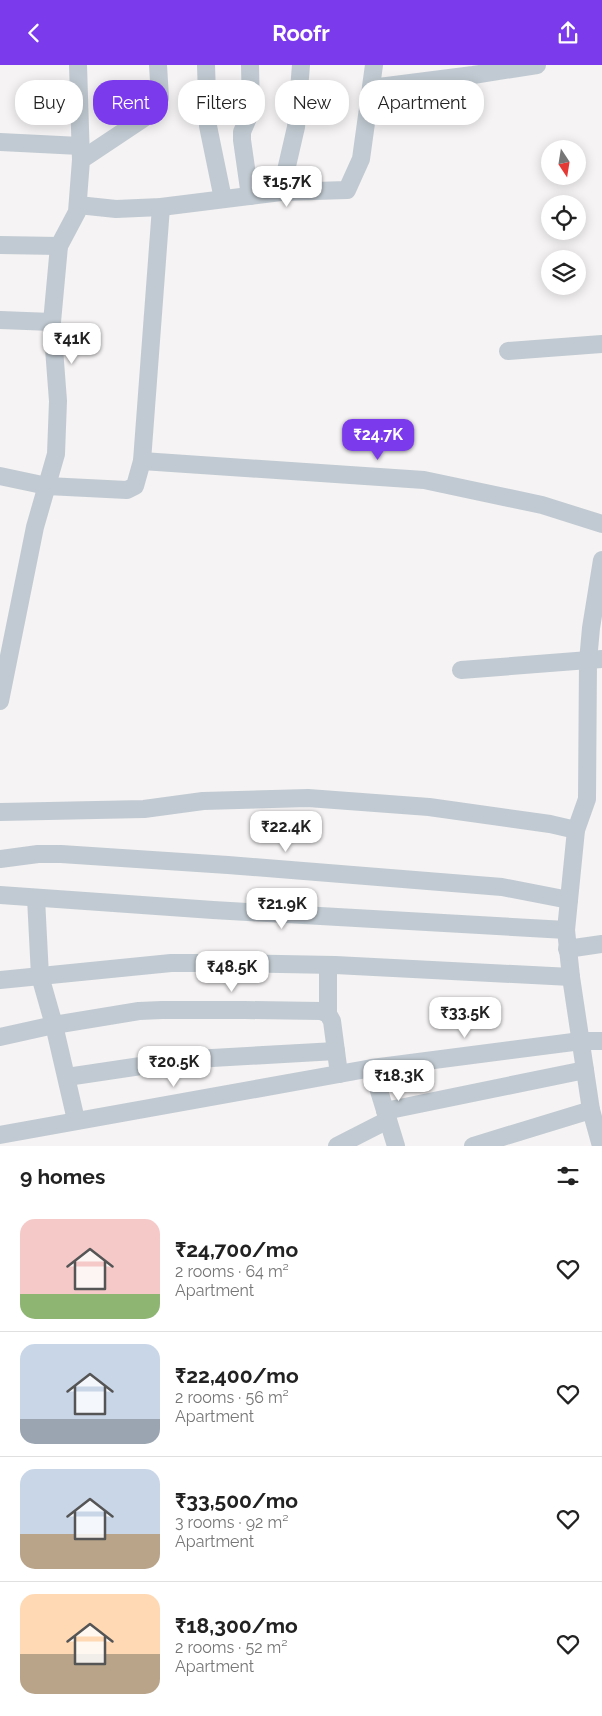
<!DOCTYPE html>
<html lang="en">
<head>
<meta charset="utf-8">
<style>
	body { margin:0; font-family:Raleway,sans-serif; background:#f2f2f2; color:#222; height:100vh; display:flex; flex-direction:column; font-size:19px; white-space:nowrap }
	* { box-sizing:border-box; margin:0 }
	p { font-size:16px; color:#767676 }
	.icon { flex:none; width:28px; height:28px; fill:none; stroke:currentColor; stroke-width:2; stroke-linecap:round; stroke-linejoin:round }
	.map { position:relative; height:1081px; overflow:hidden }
	.side { display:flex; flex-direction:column; background:#fff; flex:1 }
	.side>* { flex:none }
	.hud { position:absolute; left:15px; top:15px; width:572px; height:45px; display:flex; gap:10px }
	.needle { width:32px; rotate:168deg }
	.fabs { position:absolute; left:541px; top:75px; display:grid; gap:10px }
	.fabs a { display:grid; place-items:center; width:45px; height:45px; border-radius:50%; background:#fff; box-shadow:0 2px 12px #0003; font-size:25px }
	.price { position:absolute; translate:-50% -42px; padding:0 11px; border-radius:10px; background:#fff; color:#222; font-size:16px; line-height:32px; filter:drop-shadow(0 1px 2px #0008) }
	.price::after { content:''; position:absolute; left:50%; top:30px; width:15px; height:11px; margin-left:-8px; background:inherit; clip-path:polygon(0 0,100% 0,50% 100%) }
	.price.selected { background:#7c3aed; color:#fff }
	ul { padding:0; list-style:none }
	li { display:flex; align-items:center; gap:15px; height:125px; padding:0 20px }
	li+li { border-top:1px solid #e0e0e0 }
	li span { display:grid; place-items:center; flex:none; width:140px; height:100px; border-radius:15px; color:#555 }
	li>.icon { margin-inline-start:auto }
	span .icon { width:60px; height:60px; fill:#fffc; stroke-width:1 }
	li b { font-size:21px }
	h2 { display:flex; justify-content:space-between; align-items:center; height:60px; padding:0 20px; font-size:21px }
	.tag { padding:0 18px; border-radius:20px; background:#fff; box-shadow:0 2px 12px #0003; font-size:18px; line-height:45px }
	.tag.selected { background:#7c3aed; color:#fff }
	header { display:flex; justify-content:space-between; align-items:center; height:65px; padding:0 20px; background:#7c3aed; color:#fff; font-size:22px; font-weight:700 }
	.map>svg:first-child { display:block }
</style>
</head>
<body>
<header><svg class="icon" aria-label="back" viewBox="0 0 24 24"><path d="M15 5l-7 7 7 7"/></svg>Roofr<svg class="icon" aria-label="share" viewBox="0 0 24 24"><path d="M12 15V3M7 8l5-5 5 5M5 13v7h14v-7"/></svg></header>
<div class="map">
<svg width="602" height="1081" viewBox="0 0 602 1081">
	<rect width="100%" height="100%" fill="#f5f3f3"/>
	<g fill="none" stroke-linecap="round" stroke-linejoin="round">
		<g stroke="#c1cad2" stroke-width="18">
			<path d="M78,0L81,95"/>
			<path d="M206,0L208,61L223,134"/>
			<path d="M250,0L251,46L242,67V75L250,131"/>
			<path d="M371,23L473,10L537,0"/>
			<path d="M0,77L80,81"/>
			<path d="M281,127L296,62L301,0"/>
			<path d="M78,140L116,144L161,142L281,127L347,125L361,94L374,0"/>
			<path d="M0,180L59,181"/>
			<path d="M0,255L52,257"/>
			<path d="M508,286L602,279"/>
			<path d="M142,396L424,415L542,440L602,459"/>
			<path d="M0,411L47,421L127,425L135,421L142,396L161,142"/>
			<path d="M461,605L602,594"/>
			<path d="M0,636L35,462L56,389L58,336L52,257L59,181L77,147L81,95L153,47L160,33L158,0"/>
			<path d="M0,747L144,744L203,736L308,733L429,742L550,759L576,765"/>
			<path d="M0,794L38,789H61L228,800L502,822L569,835"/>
			<path d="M0,830L213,845L566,865"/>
			<path d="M36,833L40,911L54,960L76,1055"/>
			<path d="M567,884L602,879"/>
			<path d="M0,915L171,898H231L335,900L571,912"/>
			<path d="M328,949V900"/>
			<path d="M0,972L54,960L139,946L162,945H245L321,946L328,949L332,956L339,1009"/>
			<path d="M372,1003L396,1081"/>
			<path d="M67,1012L161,998L212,993L336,986"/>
			<path d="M385,1046L585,1005"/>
			<path d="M0,1070L372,1003L581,976H602"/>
			<path d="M337,1081L388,1055"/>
			<path d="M473,1081L591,1045"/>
			<path d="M601,1081L591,1045L571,912L566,865L576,765L587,734L588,596L591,563L602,495"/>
		</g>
	</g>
</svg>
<div class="fabs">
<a><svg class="needle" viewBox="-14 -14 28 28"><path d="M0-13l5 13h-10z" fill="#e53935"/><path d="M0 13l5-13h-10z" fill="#767676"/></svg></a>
<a><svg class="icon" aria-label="locate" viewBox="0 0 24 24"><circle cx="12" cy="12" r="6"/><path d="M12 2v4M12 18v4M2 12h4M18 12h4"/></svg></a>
<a><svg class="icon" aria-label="layers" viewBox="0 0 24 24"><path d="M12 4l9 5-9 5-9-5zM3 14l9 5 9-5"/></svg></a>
</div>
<b class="price" style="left:287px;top:143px">₹15.7K</b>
<b class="price" style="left:72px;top:300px">₹41K</b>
<b class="price selected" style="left:378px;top:396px">₹24.7K</b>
<b class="price" style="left:286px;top:788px">₹22.4K</b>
<b class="price" style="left:282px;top:865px">₹21.9K</b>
<b class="price" style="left:232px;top:928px">₹48.5K</b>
<b class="price" style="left:465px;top:974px">₹33.5K</b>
<b class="price" style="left:174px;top:1023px">₹20.5K</b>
<b class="price" style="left:399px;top:1037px">₹18.3K</b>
<div class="hud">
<a class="tag">Buy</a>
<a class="tag selected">Rent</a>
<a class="tag">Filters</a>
<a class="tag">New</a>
<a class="tag">Apartment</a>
</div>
</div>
<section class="side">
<h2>9 homes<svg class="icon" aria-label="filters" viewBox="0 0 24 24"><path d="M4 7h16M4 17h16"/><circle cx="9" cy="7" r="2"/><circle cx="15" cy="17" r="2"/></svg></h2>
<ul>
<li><span style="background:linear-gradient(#f6c9c9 75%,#8fb573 0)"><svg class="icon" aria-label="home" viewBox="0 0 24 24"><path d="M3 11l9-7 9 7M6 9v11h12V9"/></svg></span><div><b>₹24,700/mo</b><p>2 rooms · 64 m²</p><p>Apartment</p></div><svg class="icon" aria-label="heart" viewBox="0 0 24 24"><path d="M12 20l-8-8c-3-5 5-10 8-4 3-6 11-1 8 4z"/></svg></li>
<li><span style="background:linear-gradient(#c9d6e8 75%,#9aa5b1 0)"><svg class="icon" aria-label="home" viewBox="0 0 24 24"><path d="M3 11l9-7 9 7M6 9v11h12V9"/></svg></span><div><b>₹22,400/mo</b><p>2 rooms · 56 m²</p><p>Apartment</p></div><svg class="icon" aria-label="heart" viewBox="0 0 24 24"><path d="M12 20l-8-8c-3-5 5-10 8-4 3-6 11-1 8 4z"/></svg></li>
<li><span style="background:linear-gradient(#c9d6e8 65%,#b9a48a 0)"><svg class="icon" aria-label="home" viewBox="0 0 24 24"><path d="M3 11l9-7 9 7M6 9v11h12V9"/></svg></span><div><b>₹33,500/mo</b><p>3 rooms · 92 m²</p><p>Apartment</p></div><svg class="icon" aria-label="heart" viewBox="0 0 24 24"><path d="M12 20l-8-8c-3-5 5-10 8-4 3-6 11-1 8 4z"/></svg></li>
<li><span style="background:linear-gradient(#ffd9b3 60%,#b9a48a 0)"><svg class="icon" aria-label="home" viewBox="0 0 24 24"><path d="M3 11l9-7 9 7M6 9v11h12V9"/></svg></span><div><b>₹18,300/mo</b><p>2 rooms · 52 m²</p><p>Apartment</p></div><svg class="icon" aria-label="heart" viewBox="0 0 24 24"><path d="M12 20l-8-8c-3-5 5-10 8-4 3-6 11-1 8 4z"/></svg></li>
</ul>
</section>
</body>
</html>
